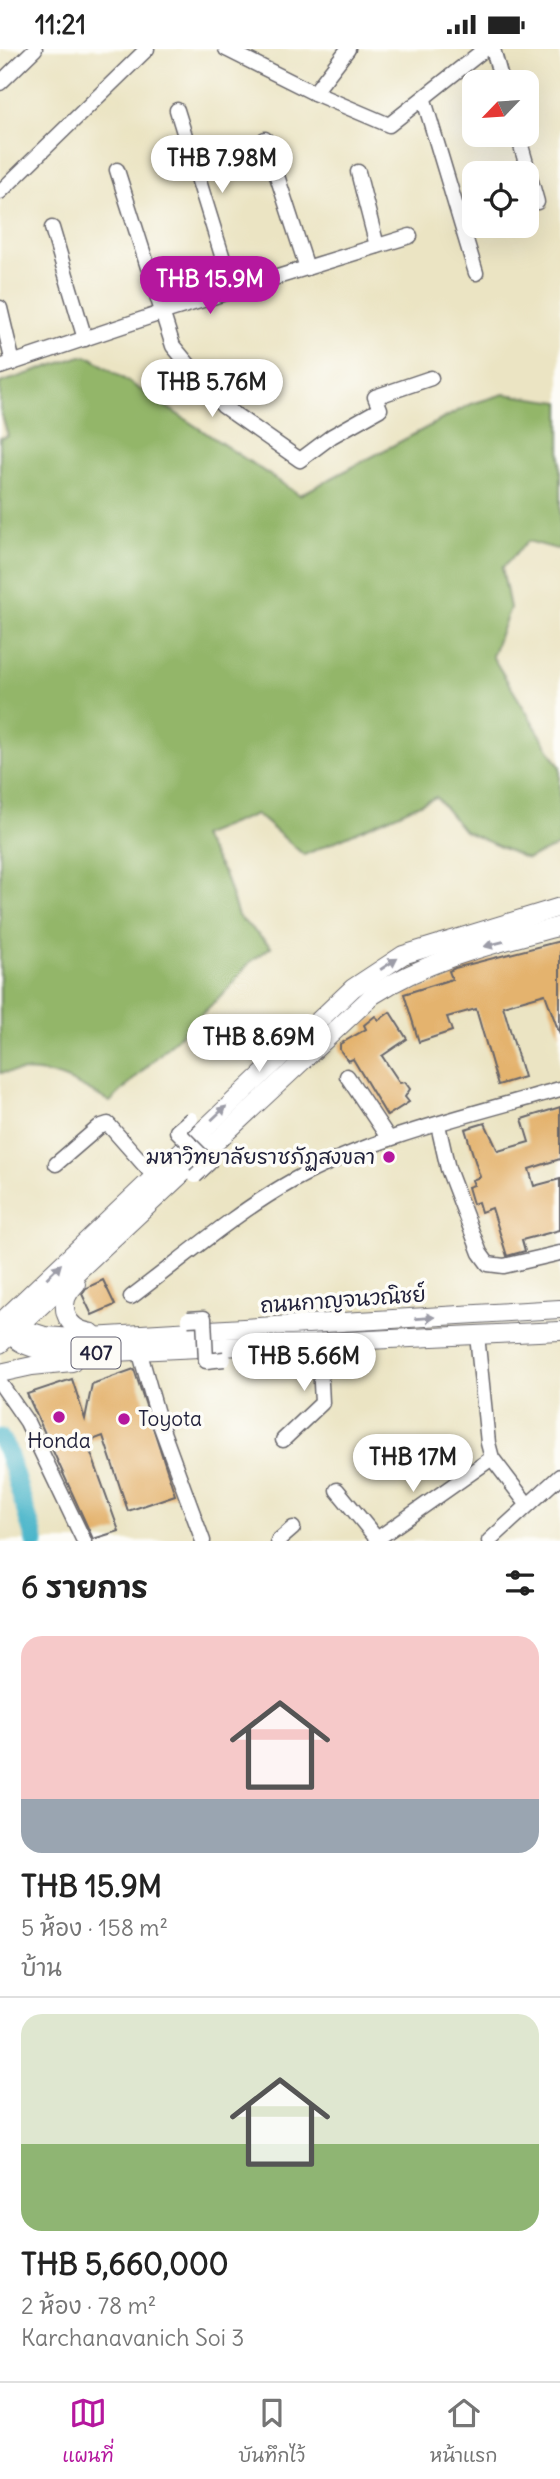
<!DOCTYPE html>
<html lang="th">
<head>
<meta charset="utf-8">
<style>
	body { margin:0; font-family:Delius,"Playpen Sans Thai",sans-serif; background:#f2f2f2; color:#222; height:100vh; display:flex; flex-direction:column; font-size:26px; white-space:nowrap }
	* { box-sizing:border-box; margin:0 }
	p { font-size:23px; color:#767676 }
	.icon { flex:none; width:38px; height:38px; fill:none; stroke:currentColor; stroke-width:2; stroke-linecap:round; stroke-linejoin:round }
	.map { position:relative; height:1492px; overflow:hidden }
	.panel { display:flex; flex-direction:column; background:#fff; flex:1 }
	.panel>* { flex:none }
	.needle { width:46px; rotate:245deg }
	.tools { position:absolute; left:462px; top:21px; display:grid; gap:14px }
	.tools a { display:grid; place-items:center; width:77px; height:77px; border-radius:14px; background:#fff; box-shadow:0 7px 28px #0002; font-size:35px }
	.price { position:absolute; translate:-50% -60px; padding:0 16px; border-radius:24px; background:#fff; color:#222; font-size:23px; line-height:46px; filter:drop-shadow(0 2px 4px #0008) }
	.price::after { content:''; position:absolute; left:50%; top:42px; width:21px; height:16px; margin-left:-10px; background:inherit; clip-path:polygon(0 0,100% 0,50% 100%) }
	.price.active { background:#b5179e; color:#fff }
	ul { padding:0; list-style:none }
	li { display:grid; align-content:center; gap:14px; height:371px; padding:0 21px }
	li+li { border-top:2px solid #e0e0e0 }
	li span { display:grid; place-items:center; height:217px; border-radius:21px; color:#555 }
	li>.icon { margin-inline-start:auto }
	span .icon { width:126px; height:126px; fill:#fffc; stroke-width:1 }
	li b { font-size:30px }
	h2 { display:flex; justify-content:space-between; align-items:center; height:84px; padding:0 21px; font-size:30px }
	.status { display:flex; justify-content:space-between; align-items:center; height:49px; padding:0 35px; background:#fff; direction:ltr }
	.status svg { height:19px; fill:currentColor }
	.menu { display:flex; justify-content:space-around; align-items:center; height:98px; border-top:2px solid #e0e0e0; background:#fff; font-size:19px; color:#767676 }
	.menu a { display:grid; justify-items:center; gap:4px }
	.menu .active { color:#b5179e }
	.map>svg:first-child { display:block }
</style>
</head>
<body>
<div class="status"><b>11:21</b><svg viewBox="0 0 49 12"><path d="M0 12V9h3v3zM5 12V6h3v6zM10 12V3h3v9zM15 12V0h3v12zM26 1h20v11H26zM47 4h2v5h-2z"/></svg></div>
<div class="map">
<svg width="560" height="1492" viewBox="0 0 560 1492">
	<rect width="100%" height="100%" fill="#fdfcf7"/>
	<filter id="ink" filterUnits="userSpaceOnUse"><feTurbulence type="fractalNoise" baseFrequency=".0143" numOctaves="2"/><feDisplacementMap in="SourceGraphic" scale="14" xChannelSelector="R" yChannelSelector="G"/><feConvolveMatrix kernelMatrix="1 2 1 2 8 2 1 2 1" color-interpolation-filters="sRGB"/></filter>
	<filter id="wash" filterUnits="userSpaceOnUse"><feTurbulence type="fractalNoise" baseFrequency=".00686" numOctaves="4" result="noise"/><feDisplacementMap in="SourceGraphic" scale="28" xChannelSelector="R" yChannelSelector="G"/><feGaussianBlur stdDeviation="1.57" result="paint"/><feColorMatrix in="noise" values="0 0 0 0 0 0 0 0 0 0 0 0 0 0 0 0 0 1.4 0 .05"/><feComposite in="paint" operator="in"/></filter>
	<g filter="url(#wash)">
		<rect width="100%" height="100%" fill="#ebe4c3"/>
		<path fill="#93b669" stroke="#5a6c52" stroke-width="2" d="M81,307L92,309L300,446L471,355L504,345L560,353V501L528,492L502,519L510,559L492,607L560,718V796L527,810L464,782L436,748L304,806L256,765L201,787L225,827L238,867L271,898L249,914L229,939L110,1053C68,1030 50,1017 0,1024V389L8,387L0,360V334Z"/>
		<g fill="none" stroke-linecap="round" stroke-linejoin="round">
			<path stroke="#4cb6ca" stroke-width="19" d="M0,1389L7,1401L35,1492"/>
		</g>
		<g id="blocks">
			<g fill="#e4b36e">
				<path d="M560,892V986L545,945L503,957L524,1028L498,1036L476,960L447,968L452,982L419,993L404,945L452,930L449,922L455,919Z"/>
				<path d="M390,963L407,990L382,1007L400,1034L405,1033L410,1040L405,1048L409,1053L387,1067L353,1010L348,1012L340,1001V995L366,980L364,976L375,967L379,971Z"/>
				<path d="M560,1058V1110L529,1120L534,1137L560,1130V1181L522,1191L525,1202L507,1207L492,1159L481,1163L478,1153L473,1155L468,1138L474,1136L472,1131L480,1128L465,1080L485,1074L498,1102L529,1093L522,1070Z"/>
				<path d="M103,1231L115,1256L92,1266L82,1245L86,1239Z"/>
				<path d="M134,1320L175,1446L128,1462L103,1387L87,1393L119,1482L93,1490L27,1345L72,1330L85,1370L92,1335Z"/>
			</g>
		</g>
	</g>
	<g filter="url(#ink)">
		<use href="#blocks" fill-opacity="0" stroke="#68666b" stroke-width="2"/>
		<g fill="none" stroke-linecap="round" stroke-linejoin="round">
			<g stroke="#68666b" stroke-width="17">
				<g id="minor">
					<path d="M226,0L314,44L389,76L485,0"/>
					<path d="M493,0L502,33"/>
					<path d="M0,34L35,0"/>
					<path d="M314,44L348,0"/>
					<path d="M424,51L476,224"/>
					<path d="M177,61L233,242"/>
					<path d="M518,86L537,153"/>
					<path d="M265,90L307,219"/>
					<path d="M117,121L173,297L223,357L300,411L332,387L380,360L375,348L431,329"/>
					<path d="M358,123L377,197"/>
					<path d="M0,143L147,0"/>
					<path d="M52,179L85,290"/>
					<path d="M0,259L13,314"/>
					<path d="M0,318L161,264L410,187"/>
					<path d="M347,1027L389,1090"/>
					<path d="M438,1076L448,1120L480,1204L488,1215L504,1217L560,1204"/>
					<path d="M56,1115L99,1078L108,1075L153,1126"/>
					<path d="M131,1248C183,1209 235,1164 292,1132C375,1087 470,1066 560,1040"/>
					<path d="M477,1286L488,1394L492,1409L527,1455"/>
					<path d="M141,1308L160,1375L203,1492"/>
					<path d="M0,1334L27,1373L84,1492"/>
					<path d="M283,1391L322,1354L319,1295"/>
					<path d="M337,1441L377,1490L492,1409"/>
					<path d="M278,1492L293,1479"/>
					<path d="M489,1492L560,1427"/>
				</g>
			</g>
			<g stroke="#68666b" stroke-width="20">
				<g id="major">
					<path d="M76,1235C56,1254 64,1280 92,1284"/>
					<path d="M0,1274L353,939L403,906L560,858"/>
					<path d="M4,1276C16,1300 47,1303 71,1305L560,1282"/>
					<path d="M10,1276L45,1287L74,1289L560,1260"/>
					<path d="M0,1295L373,946C430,909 495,895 560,877"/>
					<path d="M0,1324L32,1317L72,1313"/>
				</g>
			</g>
			<use href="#minor" stroke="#fff" stroke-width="14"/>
			<use href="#major" stroke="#fff" stroke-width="18"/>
			<g stroke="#68666b" stroke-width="17" stroke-linecap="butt">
				<g id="minor-bridge">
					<path d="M191,1070L177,1082L209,1114L195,1127"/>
					<path d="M188,1270L204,1269L206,1312L224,1310"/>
				</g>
			</g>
			<use href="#minor-bridge" stroke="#fff" stroke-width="14"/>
		</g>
		<defs><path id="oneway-solid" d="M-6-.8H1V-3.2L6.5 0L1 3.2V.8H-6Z" transform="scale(1.75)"/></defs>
		<g fill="#9c9ca7">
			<use href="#oneway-solid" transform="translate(494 895) rotate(165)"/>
			<use href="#oneway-solid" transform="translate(389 915) rotate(-33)"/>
			<use href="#oneway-solid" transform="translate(219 1064) rotate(-43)"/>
			<use href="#oneway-solid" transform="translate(54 1222) rotate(-44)"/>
			<use href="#oneway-solid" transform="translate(425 1269) rotate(-4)"/>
		</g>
	</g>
	<g fill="#b5179e" stroke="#fdfcf7" stroke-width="2.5">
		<circle cx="389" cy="1108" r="7"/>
		<circle cx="59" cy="1368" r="7"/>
		<circle cx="124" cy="1370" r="7"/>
	</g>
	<g text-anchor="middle" stroke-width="7" stroke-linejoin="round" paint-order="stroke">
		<rect fill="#fdfcf7" stroke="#646373" stroke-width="2" x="71.5" y="1288.5" width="49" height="31" rx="5"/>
		<g font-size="19" font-weight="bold" fill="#22223b">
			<text x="96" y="1311">407</text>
		</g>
		<g font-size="21" fill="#22223b" stroke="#fdfcf7" text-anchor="end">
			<text x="375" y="1115">มหาวิทยาลัยราชภัฏสงขลา</text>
			<text x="138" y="1377" text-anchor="start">Toyota</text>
			<text x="59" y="1399" text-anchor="middle">Honda</text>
		</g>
		<g font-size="21" fill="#22223b" stroke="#fdfcf7">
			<text transform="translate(343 1251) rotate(-4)" y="7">ถนนกาญจนวณิชย์</text>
		</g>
	</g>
</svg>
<div class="tools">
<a><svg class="needle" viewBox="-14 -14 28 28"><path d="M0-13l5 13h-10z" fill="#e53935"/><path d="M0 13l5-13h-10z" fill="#767676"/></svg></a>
<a><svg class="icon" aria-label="locate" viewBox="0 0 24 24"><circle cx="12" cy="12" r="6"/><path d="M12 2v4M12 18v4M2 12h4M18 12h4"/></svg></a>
</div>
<b class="price" style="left:222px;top:146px">THB 7.98M</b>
<b class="price active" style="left:210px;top:267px">THB 15.9M</b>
<b class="price" style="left:212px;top:370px">THB 5.76M</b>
<b class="price" style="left:259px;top:1025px">THB 8.69M</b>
<b class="price" style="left:304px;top:1344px">THB 5.66M</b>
<b class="price" style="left:413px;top:1445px">THB 17M</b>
</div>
<section class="panel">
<h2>6 รายการ<svg class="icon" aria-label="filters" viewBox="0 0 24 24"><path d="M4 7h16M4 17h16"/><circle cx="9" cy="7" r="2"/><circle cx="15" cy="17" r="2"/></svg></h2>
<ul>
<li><span style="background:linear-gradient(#f6c9c9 75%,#9aa5b1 0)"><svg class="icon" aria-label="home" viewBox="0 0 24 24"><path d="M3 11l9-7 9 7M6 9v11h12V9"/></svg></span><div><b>THB 15.9M</b><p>5 ห้อง · 158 m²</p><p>บ้าน</p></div></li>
<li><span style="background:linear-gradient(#dfe7d0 60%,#8fb573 0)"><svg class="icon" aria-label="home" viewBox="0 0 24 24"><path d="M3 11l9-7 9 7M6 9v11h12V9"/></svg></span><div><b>THB 5,660,000</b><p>2 ห้อง · 78 m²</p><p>Karchanavanich Soi 3</p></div></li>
</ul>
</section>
<nav class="menu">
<a class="active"><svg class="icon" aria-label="map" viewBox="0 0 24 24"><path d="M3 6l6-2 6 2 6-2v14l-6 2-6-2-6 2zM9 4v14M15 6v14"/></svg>แผนที่</a>
<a><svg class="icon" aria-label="saved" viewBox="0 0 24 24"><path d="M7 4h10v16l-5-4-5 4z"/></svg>บันทึกไว้</a>
<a><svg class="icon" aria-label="home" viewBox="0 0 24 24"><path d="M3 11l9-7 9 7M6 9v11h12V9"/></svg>หน้าแรก</a>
</nav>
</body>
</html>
